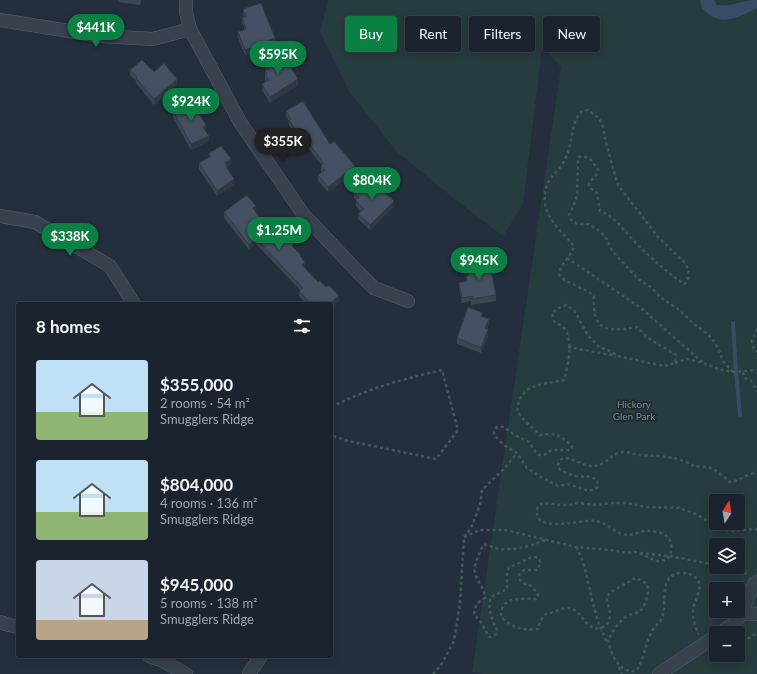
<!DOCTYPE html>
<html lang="en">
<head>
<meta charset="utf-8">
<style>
	body { margin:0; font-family:Lato,sans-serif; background:#282f3a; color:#f1f3f6; height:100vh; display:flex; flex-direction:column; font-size:15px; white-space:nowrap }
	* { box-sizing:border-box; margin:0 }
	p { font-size:13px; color:#a0a4aa }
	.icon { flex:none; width:22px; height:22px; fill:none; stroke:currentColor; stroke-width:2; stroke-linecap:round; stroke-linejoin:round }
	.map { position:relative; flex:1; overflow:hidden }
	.details { position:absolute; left:16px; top:302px; width:317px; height:356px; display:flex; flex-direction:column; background:#1b232e; border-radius:4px; box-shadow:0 2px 10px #0003,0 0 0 1px #39404a }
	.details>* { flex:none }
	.top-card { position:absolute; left:345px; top:16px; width:352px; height:36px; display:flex; gap:8px }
	.needle { width:26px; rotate:11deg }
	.buttons { position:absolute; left:709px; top:494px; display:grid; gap:8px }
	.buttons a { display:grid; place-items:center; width:36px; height:36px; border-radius:4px; background:#1b232e; box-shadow:0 2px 10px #0003,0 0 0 1px #39404a; font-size:20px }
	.price { position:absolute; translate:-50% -34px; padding:0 9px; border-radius:14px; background:#0b8043; color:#fff; font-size:13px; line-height:26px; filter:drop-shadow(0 1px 2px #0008) }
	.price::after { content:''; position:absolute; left:50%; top:24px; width:12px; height:9px; margin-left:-6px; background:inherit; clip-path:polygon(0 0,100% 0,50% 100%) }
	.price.on { background:#222; color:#fff }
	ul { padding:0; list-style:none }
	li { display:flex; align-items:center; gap:12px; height:100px; padding:0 20px }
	li span { display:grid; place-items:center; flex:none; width:112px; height:80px; border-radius:4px; color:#555 }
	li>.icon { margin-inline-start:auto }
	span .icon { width:48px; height:48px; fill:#fffc; stroke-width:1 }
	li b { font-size:17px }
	h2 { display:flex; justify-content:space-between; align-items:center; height:48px; padding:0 20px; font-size:17px }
	.chip { padding:0 14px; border-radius:4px; background:#1b232e; box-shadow:0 2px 10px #0003,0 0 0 1px #39404a; font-size:14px; line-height:36px }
	.chip.on { background:#0b8043; color:#fff }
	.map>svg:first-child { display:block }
</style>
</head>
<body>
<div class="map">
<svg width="757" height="674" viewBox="0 0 757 674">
	<rect width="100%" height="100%" fill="#242f3e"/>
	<path fill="#263c3f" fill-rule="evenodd" d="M328,0H757V674H484L472,672L561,67L542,47L523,205L503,236L457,201L396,151L349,91L320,32ZM716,501H738V523H716ZM716,545H738V567H716ZM716,589H738V611H716ZM716,633H738V655H716Z"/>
	<path fill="#394c67" d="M700,0H714L717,5C732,7 742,0 757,0V8C742,15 726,26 710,15C704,11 701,8 700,0Z"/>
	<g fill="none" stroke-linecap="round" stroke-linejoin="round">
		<path stroke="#394c67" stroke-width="4" d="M733,323L736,371L740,415"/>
		<g stroke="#565f6c" stroke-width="14">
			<g id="minor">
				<path d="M186,0V12L190,29L240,122L303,214L356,270L374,288L408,301"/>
				<path d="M0,20L100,36L153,39L190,29"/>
				<path d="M0,216L35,222L110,266L134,304"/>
				<path d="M742,613L748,596L755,583L757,582"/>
				<path d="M0,622L9,625L18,627"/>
				<path d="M720,633L734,624L742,613L757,614"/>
				<path d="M149,656L161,660L186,674"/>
				<path d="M249,674L261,656"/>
				<path d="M659,674L716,636"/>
			</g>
		</g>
		<g stroke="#44595c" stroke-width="2.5" stroke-dasharray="3 3" stroke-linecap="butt">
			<path d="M567,258L641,308L703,363"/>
			<path d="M757,329L752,341L754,350L757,352"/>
			<path d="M568,347L616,356"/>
			<path d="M675,363L687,359L703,363L718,369L733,372L757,370"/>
			<path d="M733,372L723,361L718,348L711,337L694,324L678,309L660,297L652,288L638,279L613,252L606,238L600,231L589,224H577L571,220L569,215L574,205L577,196L578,161L579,157L583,156L590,159L598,169L596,175L589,183V187L597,193L600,211C617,218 626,234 639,246C653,260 668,273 684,284L688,281V269L685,263L658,237L618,185L607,147L603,127L599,118L588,110C583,111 580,112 578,116C571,128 572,144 566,157C557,178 543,175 545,203C547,220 563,233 574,246C571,258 561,262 559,275C569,285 584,287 594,296C592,332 607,332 637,327L648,338L676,355L675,363L664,366L640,361L618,356L610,351L599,347L587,334L574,310L566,305L559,308L552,313L554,321C557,323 561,325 564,328C574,341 568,365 564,380C542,385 519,383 517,412L527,423L540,435C556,432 561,436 572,446L571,450H552L544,455H539L536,453L529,442L515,435L503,427H497L494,432V435L504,445L517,453L527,468L541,477L558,486L568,484L589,491L598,487L597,480C587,474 586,478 576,476C570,475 563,472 558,468C558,447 581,466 590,466C607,467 609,454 623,452C628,451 635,455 641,455C654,456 667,456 681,460C685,461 690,465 695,466C699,467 705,466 710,468C717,470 724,477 730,482C740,481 750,472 757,473"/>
			<path d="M743,372L745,378L751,381L757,391"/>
			<path d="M331,407C367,389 403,379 442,370L458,430L436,459L344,440L331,435"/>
			<path d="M464,537L480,530H505L576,547L611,550L626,553L638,552L656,561L665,560L670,556C671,552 672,548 671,544C670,534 655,530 646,531C640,531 634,535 628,535C614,534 607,522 595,521C581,519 529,536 538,506L543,503L562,505H570L578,503L596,505L611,503H627L645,507L679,508L696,514L713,524L729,531L757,529"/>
			<path d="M545,540C530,547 515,550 498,549C493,548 489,544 483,545C480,553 473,565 475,573C478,583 484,587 485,598C477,602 475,606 474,614L482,624L489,637C494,637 496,635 497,630C492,621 487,607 491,597L507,589V571L510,567L532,557L538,558L541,563L537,570H524L519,575L521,582L531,586L538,594L536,599C525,599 506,596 502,609C501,613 501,615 502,618C513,628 524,631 538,629L540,621L546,614C553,613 564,607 570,608C583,611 586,634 603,627C606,626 608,624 609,620C612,612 606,604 607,596L611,592L634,579L637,578L647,584C649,592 647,604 640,611C636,614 628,614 623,619C617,624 612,633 608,640C611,654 619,674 636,671C644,660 645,645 651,633C653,628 659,624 662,618C668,605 657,573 682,573C688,573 694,575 698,580C703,589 694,601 693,610C692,617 696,627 698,634"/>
			<path d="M576,547C587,566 588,587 594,607C597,620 602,631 607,643"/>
			<path d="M640,553L670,556L716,565"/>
			<path d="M727,567L748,574"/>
			<path d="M738,646L753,635H757"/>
			<path d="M711,654L717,657L724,655"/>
			<path d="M619,667L622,674"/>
			<path d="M433,674L441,665L454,641L460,603L464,537L471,528L480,505L482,490L504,469L517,453"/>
		</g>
		<use href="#minor" stroke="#38414e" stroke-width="13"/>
	</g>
	<g fill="#3b4654">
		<path d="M118,0H141L140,5L118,2Z"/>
		<path d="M243,9L275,43L245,55L238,38V32L245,30L242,23V18L244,17L243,15Z"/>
		<path d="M265,62L298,85L270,103L262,90V84L266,81L265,80V71L266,70L265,67Z"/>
		<path d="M130,70L154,72L177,84L154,105L136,83V81L130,75Z"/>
		<path d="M173,111L206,131L209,141L191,150L173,117Z"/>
		<path d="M286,111L330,144L355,172L328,192L318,181V175L322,172L321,171V164L308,148L305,150L289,125V121L286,116Z"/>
		<path d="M209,153L231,165L227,167V169L234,185L217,196L199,169V163L209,157Z"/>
		<path d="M354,192L394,207L370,230L358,219V214L361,212L358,209L356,205V200L354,198Z"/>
		<path d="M256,211L255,212L262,224L274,241L294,247L301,258L305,268L318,282L339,301L331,304H306L299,296V291L300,290L256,244L249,250L224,218V212Z"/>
		<path d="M470,263L496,295V301L471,305V301L462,303L459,288V283L466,281V276L468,275V272L470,271Z"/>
		<path d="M483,317L489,324L487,329L488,335L481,353L457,344V338Z"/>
	</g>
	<g fill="#303945">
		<path d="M275,38V43L245,55V50Z"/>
		<path d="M177,79V84L154,105V99Z"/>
		<path d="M298,79V85L270,103V97Z"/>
		<path d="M206,125V131L203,132V127Z"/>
		<path d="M209,136V141L191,150V144Z"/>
		<path d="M308,143V148L305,150V145Z"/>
		<path d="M231,159V165L227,167V170L226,172L225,163Z"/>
		<path d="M355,166V172L328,192V187Z"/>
		<path d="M234,179V185L217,196V191Z"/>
		<path d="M394,201V207L370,230V225Z"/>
		<path d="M256,206V211L253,213V208Z"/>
		<path d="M256,239V244L249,250V245Z"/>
		<path d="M305,262V268L302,270V265Z"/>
		<path d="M339,296V301L331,308V304H329Z"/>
		<path d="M489,319V324L485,334V328Z"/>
		<path d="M488,330V335L481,353V348Z"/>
	</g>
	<g fill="#455162" stroke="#303945">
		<path d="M261,3L275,38L245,50L238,32L246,29L242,18L246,17L243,9Z"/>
		<path d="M281,52L298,79L270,97L262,84L269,80L265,75L267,74L265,71L269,69L265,62Z"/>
		<path d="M142,60L154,72L164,63L177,79L154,99L136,78L137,77L130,70Z"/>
		<path d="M192,101L206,125L203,127L209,136L191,144L173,111Z"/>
		<path d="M303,101L330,144L334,141L355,166L328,187L318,175L325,170L321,166L323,164L321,161L322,160L308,143L305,145L289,120L291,119L286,111Z"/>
		<path d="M221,146L231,159L225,163L227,165L226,166L234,179L217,191L199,163L211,156L209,153Z"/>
		<path d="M369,178L394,201L370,225L358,214L364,209L358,203L356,200L359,197L354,192Z"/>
		<path d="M247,195L256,206L253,208L262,221L260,222L274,241L283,233L294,244L292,246L301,255L300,256L305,262L302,265L318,282L320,281L326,287L329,285L339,296L329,304H311L299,291L303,288L256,239L249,245L224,212Z"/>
		<path d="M489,260L496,295L471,299L473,296L462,298L459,283L467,281L466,276L469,275L468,272L471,271L470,263Z"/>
		<path d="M468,307L483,313L481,316L489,319L485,328L488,330L481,348L457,338Z"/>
	</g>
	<g text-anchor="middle" stroke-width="3" stroke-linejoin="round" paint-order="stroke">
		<g font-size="10" fill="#6b9a76" stroke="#1d2633">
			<text x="634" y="408">Hickory<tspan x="634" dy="12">Glen Park</tspan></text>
		</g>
	</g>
</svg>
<div class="buttons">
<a><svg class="needle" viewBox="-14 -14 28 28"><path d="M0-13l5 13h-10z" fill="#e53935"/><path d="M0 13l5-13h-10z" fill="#a0a4aa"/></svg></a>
<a><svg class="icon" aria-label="layers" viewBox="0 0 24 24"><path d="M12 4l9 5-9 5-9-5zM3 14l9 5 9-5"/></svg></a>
<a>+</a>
<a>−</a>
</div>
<b class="price" style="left:96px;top:48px">$441K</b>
<b class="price" style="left:278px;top:75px">$595K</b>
<b class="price" style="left:191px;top:122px">$924K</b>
<b class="price on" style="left:283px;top:162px">$355K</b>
<b class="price" style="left:372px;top:201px">$804K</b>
<b class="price" style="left:279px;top:251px">$1.25M</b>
<b class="price" style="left:70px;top:257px">$338K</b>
<b class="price" style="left:479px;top:281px">$945K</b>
<div class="top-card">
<a class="chip on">Buy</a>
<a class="chip">Rent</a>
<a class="chip">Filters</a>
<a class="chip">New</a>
</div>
<section class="details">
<h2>8 homes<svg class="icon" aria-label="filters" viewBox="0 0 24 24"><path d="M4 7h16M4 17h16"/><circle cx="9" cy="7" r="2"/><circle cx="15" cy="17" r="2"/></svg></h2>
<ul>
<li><span style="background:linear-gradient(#bfe0f5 65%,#8fb573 0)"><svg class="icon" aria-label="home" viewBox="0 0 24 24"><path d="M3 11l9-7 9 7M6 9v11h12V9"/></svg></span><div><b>$355,000</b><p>2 rooms · 54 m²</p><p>Smugglers Ridge</p></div></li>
<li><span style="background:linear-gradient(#bfe0f5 65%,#8fb573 0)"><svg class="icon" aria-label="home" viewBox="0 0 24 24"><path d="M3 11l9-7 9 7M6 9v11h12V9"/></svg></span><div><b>$804,000</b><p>4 rooms · 136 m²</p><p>Smugglers Ridge</p></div></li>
<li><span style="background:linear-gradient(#c9d6e8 75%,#b9a48a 0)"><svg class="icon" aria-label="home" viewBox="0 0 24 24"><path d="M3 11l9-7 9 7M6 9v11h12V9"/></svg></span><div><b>$945,000</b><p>5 rooms · 138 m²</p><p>Smugglers Ridge</p></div></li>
</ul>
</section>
</div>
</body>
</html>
